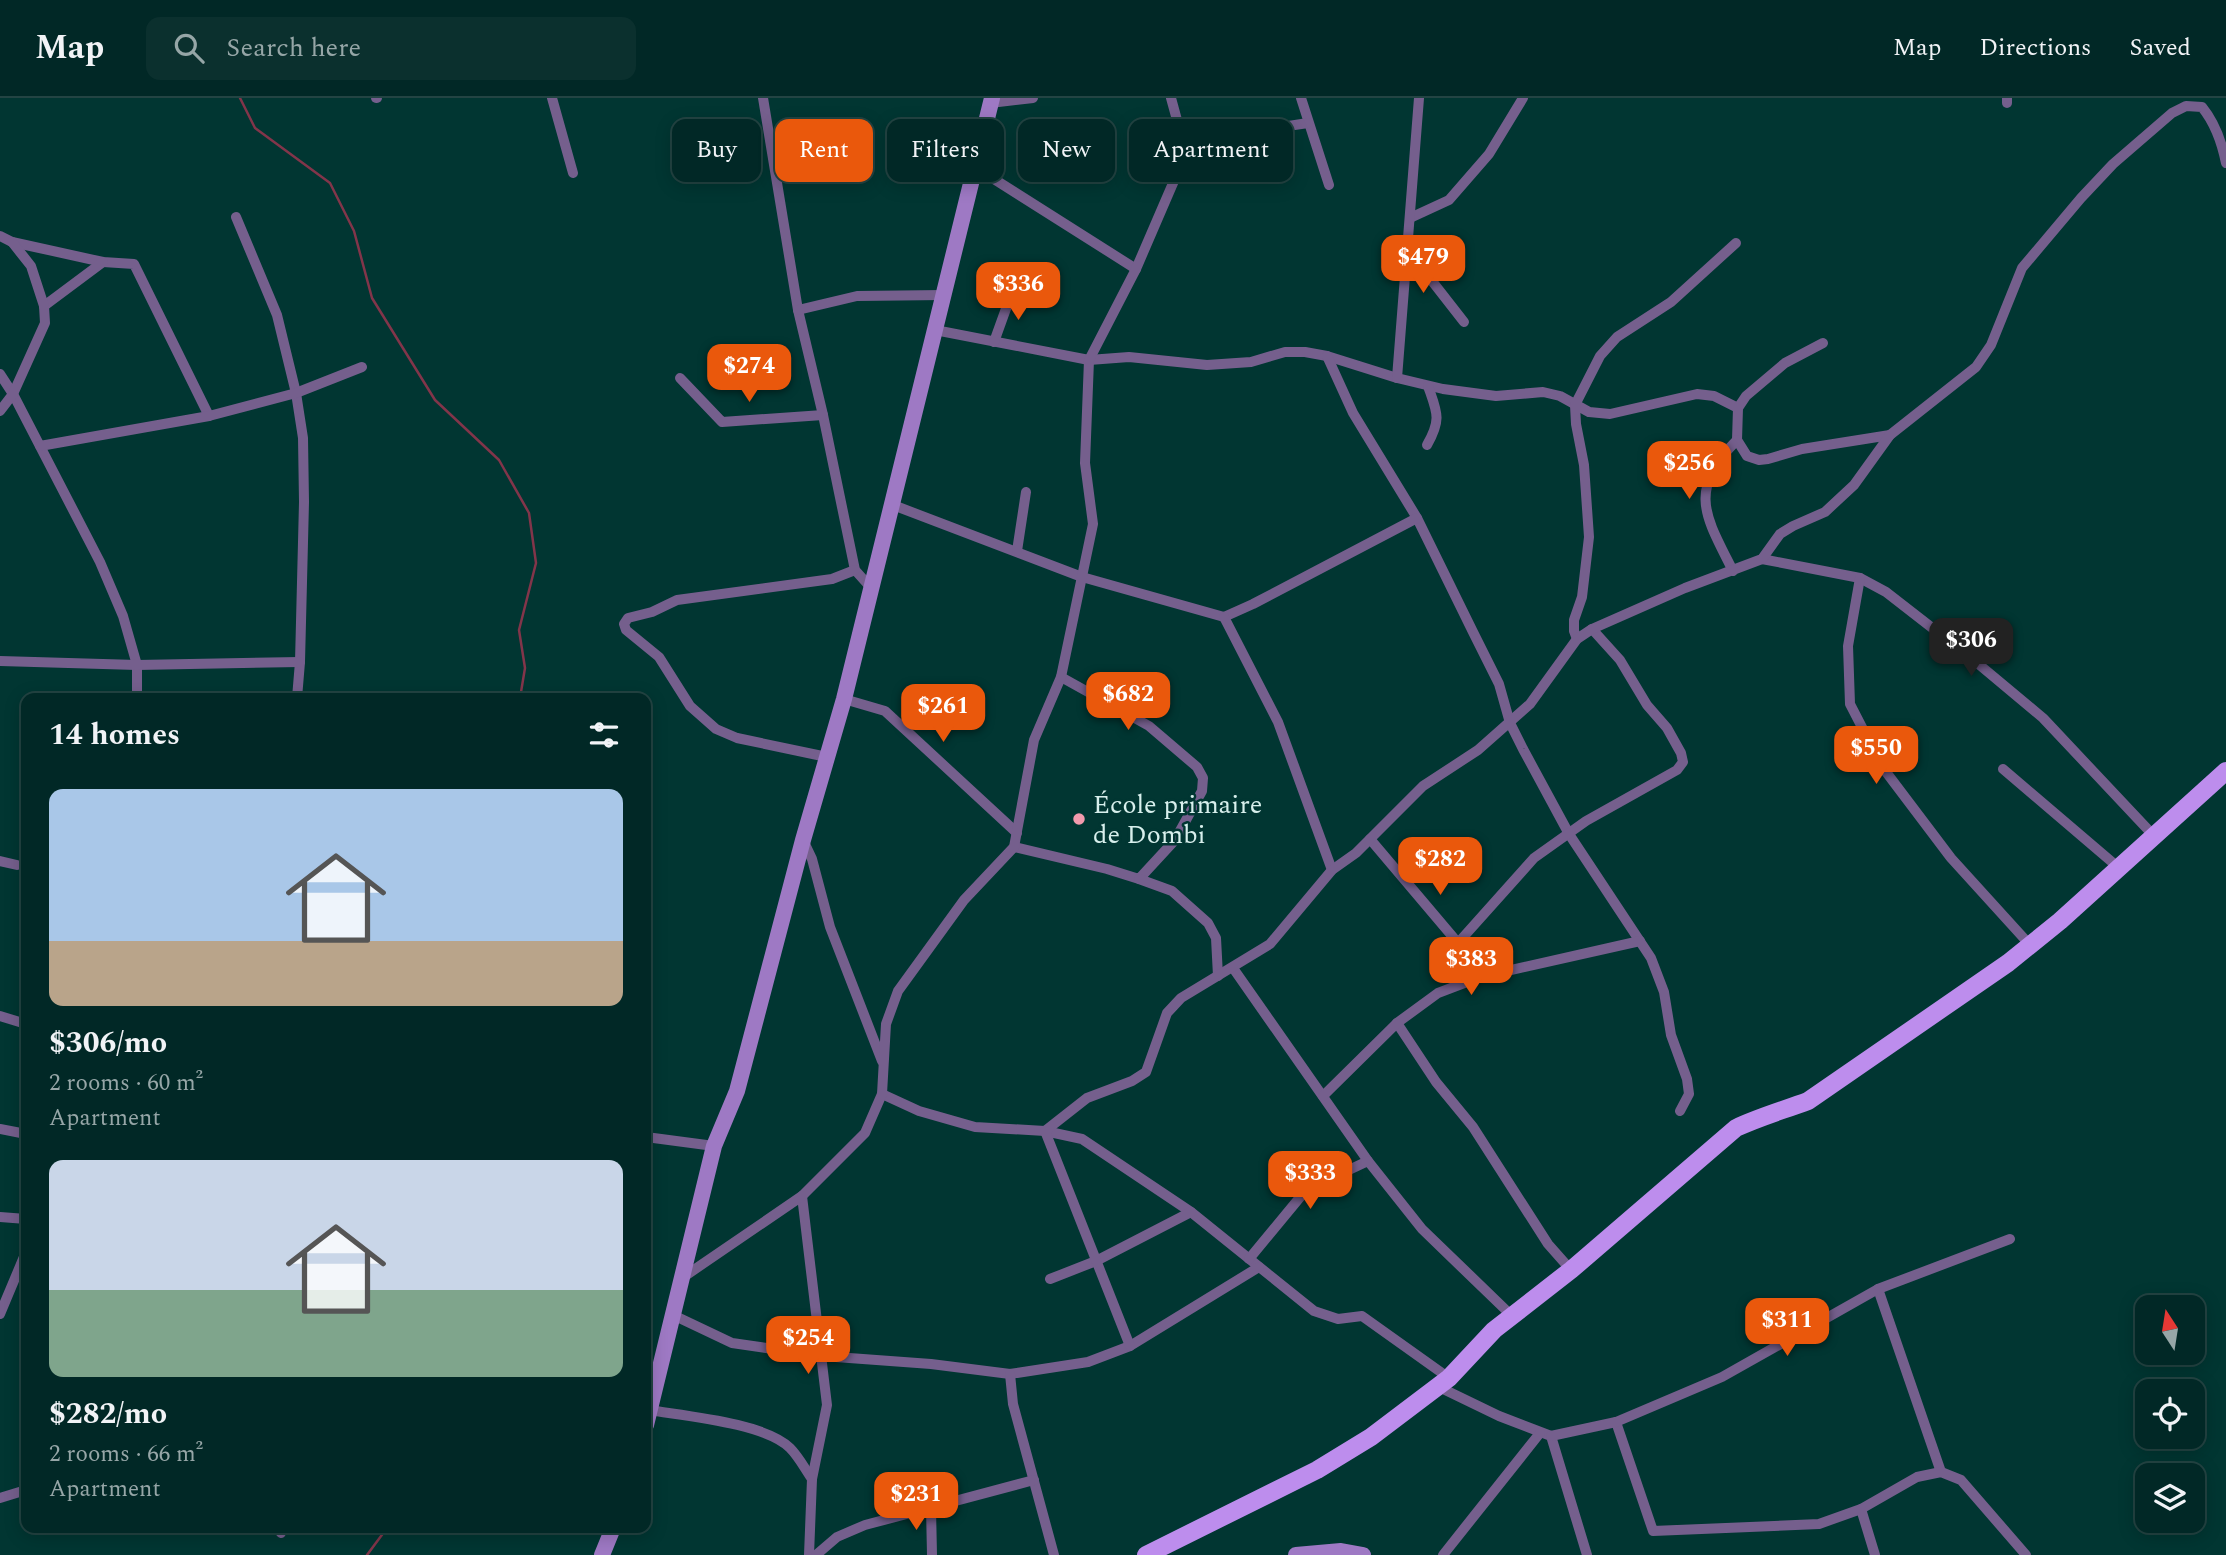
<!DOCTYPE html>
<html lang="en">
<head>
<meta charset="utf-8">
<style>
	body { margin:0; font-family:Spectral,serif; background:#0b302e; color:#f1f3f6; height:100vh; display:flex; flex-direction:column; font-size:26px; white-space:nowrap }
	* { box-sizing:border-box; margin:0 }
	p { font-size:23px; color:#96a6a7 }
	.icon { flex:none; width:38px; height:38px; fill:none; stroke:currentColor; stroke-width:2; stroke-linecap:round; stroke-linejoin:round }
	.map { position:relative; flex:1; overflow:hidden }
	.details { position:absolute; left:21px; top:595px; width:630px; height:840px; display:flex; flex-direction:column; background:#012826; border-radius:14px; box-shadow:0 4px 18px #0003,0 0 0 2px #234443 }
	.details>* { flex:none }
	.hud { position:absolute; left:672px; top:21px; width:665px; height:63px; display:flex; gap:14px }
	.needle { width:46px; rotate:348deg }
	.buttons { position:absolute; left:2135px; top:1197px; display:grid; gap:14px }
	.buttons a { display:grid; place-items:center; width:70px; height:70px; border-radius:14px; background:#012826; box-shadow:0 4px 18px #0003,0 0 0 2px #234443; font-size:35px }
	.price { position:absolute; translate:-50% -60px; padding:0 16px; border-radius:14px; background:#ea580c; color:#fff; font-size:23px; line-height:46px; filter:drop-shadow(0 2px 4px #0008) }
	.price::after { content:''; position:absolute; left:50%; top:42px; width:21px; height:16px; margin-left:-10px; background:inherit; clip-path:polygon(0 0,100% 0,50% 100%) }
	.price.on { background:#222; color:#fff }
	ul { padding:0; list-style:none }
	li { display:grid; align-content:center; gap:14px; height:371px; padding:0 28px }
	li span { display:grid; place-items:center; height:217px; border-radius:14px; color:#555 }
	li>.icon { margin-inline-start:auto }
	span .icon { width:126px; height:126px; fill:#fffc; stroke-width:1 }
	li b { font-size:30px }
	h2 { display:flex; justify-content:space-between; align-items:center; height:84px; padding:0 28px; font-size:30px }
	.pill { padding:0 24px; border-radius:14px; background:#012826; box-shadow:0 4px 18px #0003,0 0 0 2px #234443; font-size:24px; line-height:63px }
	.pill.on { background:#ea580c; color:#fff }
	header { display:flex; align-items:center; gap:42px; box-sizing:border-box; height:98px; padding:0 35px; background:#012826; border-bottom:2px solid #234443 }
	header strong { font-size:33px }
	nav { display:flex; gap:38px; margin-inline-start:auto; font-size:24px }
	.search { width:490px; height:63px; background:#0b302e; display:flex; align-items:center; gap:18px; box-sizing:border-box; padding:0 24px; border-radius:14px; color:#96a6a7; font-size:26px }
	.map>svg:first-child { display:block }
</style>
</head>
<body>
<header>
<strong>Map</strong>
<div class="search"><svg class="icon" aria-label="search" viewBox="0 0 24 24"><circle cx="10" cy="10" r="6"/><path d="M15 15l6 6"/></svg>Search here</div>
<nav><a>Map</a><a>Directions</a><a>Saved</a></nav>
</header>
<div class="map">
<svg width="2226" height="1457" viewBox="0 0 2226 1457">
	<rect width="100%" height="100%" fill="#013632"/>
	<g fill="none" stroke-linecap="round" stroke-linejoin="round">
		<g stroke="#82354a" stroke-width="2.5">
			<path d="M240,0L255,30L330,85L354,133L372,200L435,302L499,362L529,415L536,465L519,532L525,570L520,600"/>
			<path d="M367,1457L387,1430"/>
		</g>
		<g stroke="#755f8d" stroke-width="10">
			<path d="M376,0H377"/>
			<path d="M552,0L573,75"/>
			<path d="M763,0L798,212L823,317L855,472L872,491"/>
			<path d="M1301,0L1329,87"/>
			<path d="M990,5L1033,0"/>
			<path d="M2007,5V0"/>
			<path d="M1186,55L1249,34L1308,25"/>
			<path d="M975,69L1136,171"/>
			<path d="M236,119L277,217L296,295L303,340L304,404L300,564L297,600"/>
			<path d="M1410,120L1449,102L1489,56L1523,0"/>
			<path d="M0,138L12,144L103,164L134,166L209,318"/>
			<path d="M1407,151L1464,224"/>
			<path d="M44,208L103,164"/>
			<path d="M798,212L857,198L944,197"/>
			<path d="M935,232L1089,262L1129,259L1207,267L1251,264L1285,254H1305L1327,258L1397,280L1443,291L1496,298L1543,294L1560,298L1589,314L1610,316L1697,296L1714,298L1738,310"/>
			<path d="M994,244L1012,194"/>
			<path d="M1823,245L1785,265L1746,298L1738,310L1737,342L1747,358L1759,362L1768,361L1802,351L1890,337"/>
			<path d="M1327,258L1353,315L1417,420L1473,534L1499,586L1510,625L1523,651L1569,736L1651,860L1664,894L1671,937L1687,981L1689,996L1680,1013"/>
			<path d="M0,276L13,296L100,464L123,518L137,567V600"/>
			<path d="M680,280L722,324L823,317"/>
			<path d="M1397,280L1419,0"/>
			<path d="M0,313L13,296L45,225L44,208L31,168L12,144"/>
			<path d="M1427,347C1442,321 1437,314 1428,288"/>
			<path d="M40,348L209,318L296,295L362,269"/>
			<path d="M893,407L1082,479L1224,519L1253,506L1417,420"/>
			<path d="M1017,453L1026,394"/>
			<path d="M1762,461L1860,480L1886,494L1976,564L2043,620L2154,738"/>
			<path d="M1733,473C1705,417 1687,393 1737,342"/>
			<path d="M1860,480L1848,548L1850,606L1883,670L1951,760L2030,847"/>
			<path d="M1224,519L1278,624L1332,772"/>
			<path d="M1577,541L1574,533V522L1582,499L1589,439L1584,367L1576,326L1575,307L1600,258L1617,239L1671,204L1736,145"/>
			<path d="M0,563L137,567L300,564"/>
			<path d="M844,601L885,613L1017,735"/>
			<path d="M827,659L737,640L716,631L690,608L659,559L626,532L624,526L628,520L652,514L677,502L832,481L855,472"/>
			<path d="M2003,671L2119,770"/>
			<path d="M1370,741L1458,845L1480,879"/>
			<path d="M803,742L812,761L830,829L882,963"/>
			<path d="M1014,749L1107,771L1139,781L1175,742L1202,693L1203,680L1197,669L1149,628L1061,579"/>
			<path d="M0,763L17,767"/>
			<path d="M1139,781L1172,793L1208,825L1216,840L1218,878"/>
			<path d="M1458,845L1534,760L1586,723L1677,672L1683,664L1681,655L1667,630L1647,607L1620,562L1592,531"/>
			<path d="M1233,870L1368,1063L1422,1131L1511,1217"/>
			<path d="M0,918L26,926"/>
			<path d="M1397,925L1436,984L1473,1029L1548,1146L1571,1172"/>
			<path d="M882,996L919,1013L975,1029L1045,1033L1082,1041L1191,1114L1314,1213L1338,1221L1362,1218L1449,1280"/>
			<path d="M1323,998L1397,925L1438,895L1480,879L1640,843"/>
			<path d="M0,1031L26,1036"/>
			<path d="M646,1039L714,1048"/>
			<path d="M802,1098L827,1307L812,1381L809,1457"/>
			<path d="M0,1119L26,1121"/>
			<path d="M1249,1161L1306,1092L1368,1063"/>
			<path d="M682,1180L802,1098L865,1035L882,996L886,926L898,893L964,802L1014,749L1034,642L1061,579L1093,426L1085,365L1089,262L1136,171L1186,55L1171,0"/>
			<path d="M1050,1181L1096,1163L1191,1114"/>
			<path d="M1878,1191L1941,1374"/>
			<path d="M0,1216L26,1154"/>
			<path d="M673,1217L732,1245L822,1258L931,1266L1010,1276L1088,1264L1130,1248L1259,1169"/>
			<path d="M1130,1248L1045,1033L1087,1000L1132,983L1146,974L1167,915L1181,900L1270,846L1332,772L1356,755L1423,688L1478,652L1530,606L1577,541L1592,531L1685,490L1762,461L1780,436L1793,428L1825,414L1854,387L1890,337L1976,269L1991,247L2022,170L2081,100L2113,66L2172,15L2186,8L2202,9C2215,25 2222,45 2226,65"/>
			<path d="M1010,1276L1013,1306L1054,1457"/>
			<path d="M1439,1289L1499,1318L1551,1338L1587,1457"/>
			<path d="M649,1312C685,1318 765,1325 790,1350C799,1359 805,1371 812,1381"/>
			<path d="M1616,1324L1653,1433L1819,1426L1861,1411L1917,1379L1941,1374L1961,1382L2026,1457"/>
			<path d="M1551,1338L1616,1324L1722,1279L1878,1191L2010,1141"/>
			<path d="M0,1400L26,1392"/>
			<path d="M931,1410L932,1457"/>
			<path d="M1861,1411L1875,1457"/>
			<path d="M277,1430L281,1435"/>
			<path d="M816,1457L837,1439L865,1427L1034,1382"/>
			<path d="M1443,1457L1540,1335"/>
		</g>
		<g stroke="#9e79c4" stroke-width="16">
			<path d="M646,1327L714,1048L737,993L803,742L844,601L992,0"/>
			<path d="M602,1457L613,1430"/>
			<path d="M1296,1457L1341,1453L1363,1457"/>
		</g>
		<path stroke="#bd8ded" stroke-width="18" d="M1146,1457L1317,1372L1371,1339L1449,1280L1494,1232L1571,1172L1736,1030C1759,1019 1784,1012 1808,1003L2008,865L2060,823L2226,673"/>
	</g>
	<circle fill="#f29aad" stroke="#013632" stroke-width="2.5" cx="1079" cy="721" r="7"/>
	<g text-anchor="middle" stroke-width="5" stroke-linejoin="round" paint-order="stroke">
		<g font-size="26" fill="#d7efec" stroke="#013632" text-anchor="start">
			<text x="1093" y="715">École primaire<tspan x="1093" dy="30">de Dombi</tspan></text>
		</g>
	</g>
</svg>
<div class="buttons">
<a><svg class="needle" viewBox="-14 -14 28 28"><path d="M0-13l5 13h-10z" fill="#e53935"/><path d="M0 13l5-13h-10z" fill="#96a6a7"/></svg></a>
<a><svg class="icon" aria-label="locate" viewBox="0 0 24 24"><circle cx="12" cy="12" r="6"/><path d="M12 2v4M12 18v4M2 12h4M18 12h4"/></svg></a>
<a><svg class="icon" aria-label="layers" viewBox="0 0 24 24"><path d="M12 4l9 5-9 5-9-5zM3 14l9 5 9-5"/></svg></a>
</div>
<b class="price" style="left:1423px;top:197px">$479</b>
<b class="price" style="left:1018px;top:224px">$336</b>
<b class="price" style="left:749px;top:306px">$274</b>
<b class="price" style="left:1689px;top:403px">$256</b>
<b class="price on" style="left:1971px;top:580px">$306</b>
<b class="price" style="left:1128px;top:634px">$682</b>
<b class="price" style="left:943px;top:646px">$261</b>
<b class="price" style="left:1876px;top:688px">$550</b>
<b class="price" style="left:1440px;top:799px">$282</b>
<b class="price" style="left:1471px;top:899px">$383</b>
<b class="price" style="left:1310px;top:1113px">$333</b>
<b class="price" style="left:1787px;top:1260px">$311</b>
<b class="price" style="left:808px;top:1278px">$254</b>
<b class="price" style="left:916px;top:1434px">$231</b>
<div class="hud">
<a class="pill">Buy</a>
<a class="pill on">Rent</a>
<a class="pill">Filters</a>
<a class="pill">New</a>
<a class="pill">Apartment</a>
</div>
<section class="details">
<h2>14 homes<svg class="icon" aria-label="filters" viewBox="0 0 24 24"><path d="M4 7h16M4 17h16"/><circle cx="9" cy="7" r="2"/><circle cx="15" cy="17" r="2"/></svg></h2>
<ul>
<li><span style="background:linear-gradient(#a9c7e8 70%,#b9a48a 0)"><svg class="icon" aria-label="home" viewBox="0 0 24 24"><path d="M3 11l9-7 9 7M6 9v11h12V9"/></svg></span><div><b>$306/mo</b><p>2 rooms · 60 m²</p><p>Apartment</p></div></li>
<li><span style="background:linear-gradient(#c9d6e8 60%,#7fa58c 0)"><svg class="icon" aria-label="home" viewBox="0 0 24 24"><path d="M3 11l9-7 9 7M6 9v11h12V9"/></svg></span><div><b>$282/mo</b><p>2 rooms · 66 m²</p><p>Apartment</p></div></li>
</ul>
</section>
</div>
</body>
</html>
